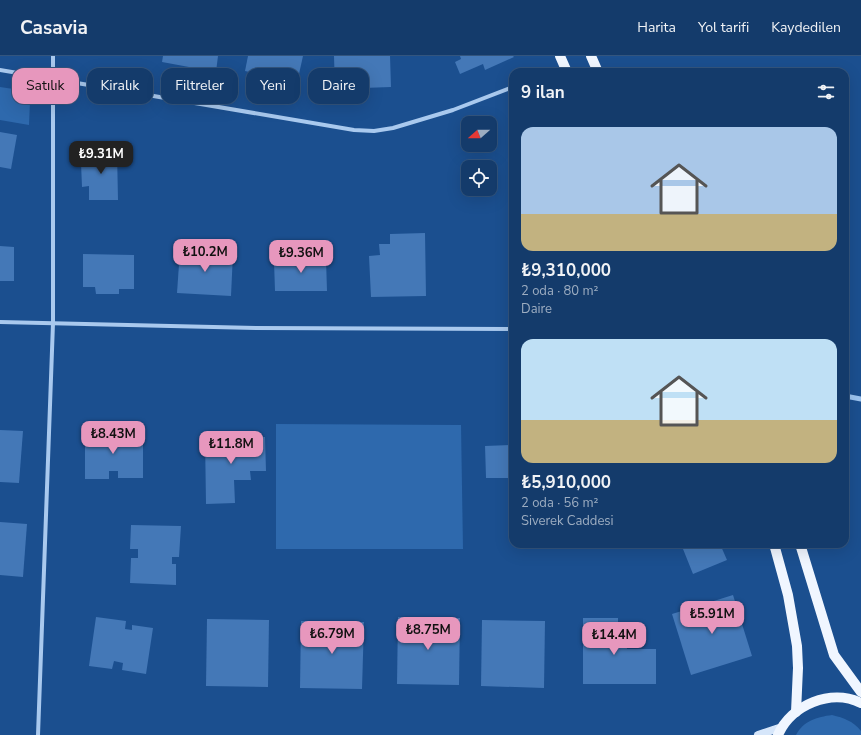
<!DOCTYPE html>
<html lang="tr">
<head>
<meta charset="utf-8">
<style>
	body { margin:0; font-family:"Nunito Sans",sans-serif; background:#214673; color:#f1f3f6; height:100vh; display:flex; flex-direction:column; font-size:15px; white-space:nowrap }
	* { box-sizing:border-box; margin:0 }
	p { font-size:13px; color:#9dadc1 }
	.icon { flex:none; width:22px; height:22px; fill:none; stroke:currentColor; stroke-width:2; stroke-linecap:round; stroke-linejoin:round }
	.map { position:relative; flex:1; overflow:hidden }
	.drawer { position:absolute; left:509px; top:12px; width:340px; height:480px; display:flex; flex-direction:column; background:#143b6b; border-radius:12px; box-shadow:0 4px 16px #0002,0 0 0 1px #33557e }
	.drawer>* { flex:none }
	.hud { position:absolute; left:12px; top:12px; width:380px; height:36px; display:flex; gap:8px }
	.needle { width:26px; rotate:249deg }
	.fabs { position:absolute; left:461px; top:60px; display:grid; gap:8px }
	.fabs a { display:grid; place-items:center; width:36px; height:36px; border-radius:8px; background:#143b6b; box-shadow:0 4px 16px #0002,0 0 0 1px #33557e; font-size:20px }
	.price { position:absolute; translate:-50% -34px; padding:0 9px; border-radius:8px; background:#e797bd; color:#111; font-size:13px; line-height:26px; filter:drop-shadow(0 1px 2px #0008) }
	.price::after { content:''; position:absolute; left:50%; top:24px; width:12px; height:9px; margin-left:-6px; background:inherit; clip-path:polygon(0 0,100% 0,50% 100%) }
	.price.current { background:#222; color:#fff }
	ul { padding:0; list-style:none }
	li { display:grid; align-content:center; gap:8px; height:212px; padding:0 12px }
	li span { display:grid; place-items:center; height:124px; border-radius:12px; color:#555 }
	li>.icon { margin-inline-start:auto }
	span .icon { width:72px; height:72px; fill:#fffc; stroke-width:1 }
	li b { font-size:17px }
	h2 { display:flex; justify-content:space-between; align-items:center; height:48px; padding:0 12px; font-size:17px }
	.pill { padding:0 14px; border-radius:12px; background:#143b6b; box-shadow:0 4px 16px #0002,0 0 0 1px #33557e; font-size:14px; line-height:36px }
	.pill.current { background:#e797bd; color:#111 }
	header { display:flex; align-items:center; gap:24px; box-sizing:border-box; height:56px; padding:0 20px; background:#143b6b; border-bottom:1px solid #33557e }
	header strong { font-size:19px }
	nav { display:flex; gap:22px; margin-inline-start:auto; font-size:14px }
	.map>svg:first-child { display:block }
</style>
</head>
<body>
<header>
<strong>Casavia</strong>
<nav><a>Harita</a><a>Yol tarifi</a><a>Kaydedilen</a></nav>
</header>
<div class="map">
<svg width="861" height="679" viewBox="0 0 861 679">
	<rect width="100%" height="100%" fill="#1b4f8f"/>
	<g fill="#2e69ad">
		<path d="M0,31L20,34L30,45L29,69L0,64Z"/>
		<path d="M276,368L461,369L463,493H276Z"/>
		<path d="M832,659C844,662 853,665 861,675V679H796C803,665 817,661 832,659Z"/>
	</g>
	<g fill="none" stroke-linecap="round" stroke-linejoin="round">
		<path stroke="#9cc4f0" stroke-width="5" d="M845,340L861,343"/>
	</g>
	<g fill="#4478b7">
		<path d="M163,0H218L216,16L162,6Z"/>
		<path d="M248,0H303L297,27L245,15Z"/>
		<path d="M334,0H390L391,31L335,33Z"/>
		<path d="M460,0H513L514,1L485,14L483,8L460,18L455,6L461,3Z"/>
		<path d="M0,76L17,79L11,113L0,111Z"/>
		<path d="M86,95H117L118,144H89V130L82,131L81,107H87Z"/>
		<path d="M425,177L426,240L371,241L369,200L380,199L379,188H390V178Z"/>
		<path d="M0,190L14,191V225H0Z"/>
		<path d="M180,194L233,197L231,240L177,237Z"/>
		<path d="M83,198L134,199V233H119V238H96L95,231H83Z"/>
		<path d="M295,198H312V203H326L327,235H275L274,205H295Z"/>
		<path d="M0,374L23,375L19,427L0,426Z"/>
		<path d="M85,374H115V381H122V376L143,377V422H118V415H109V423H85Z"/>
		<path d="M265,381L266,415H250L251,424H234L235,447L206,448L205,382Z"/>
		<path d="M513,389V422H486L485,390Z"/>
		<path d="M0,466L27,468L23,521L0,519Z"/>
		<path d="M131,469L181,470L179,501H172V508H176V529L130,527L131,502H138V493H130Z"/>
		<path d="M681,488H720L727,504L693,518Z"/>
		<path d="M733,539L752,600L691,619L672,558Z"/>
		<path d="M96,561L126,565L125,573L132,574V569L153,572L146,618L122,614L123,607L114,605L112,613L89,610Z"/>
		<path d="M398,561L460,562L459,629L397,628Z"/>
		<path d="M583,562H618V575H626L627,593H656V628H583Z"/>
		<path d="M207,563L269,564L268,631L206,630Z"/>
		<path d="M482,564L545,565L544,632L481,630Z"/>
		<path d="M301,565L364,566L362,633L300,632Z"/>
	</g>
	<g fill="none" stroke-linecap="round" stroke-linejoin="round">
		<g stroke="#a9c9ee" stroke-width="4">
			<path d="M0,14L354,74L374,75L393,72L453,54L513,31"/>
			<path d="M553,16L564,11"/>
			<path d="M0,266L256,272L513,273"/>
			<path d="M38,679L53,267V0"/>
		</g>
		<path stroke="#d6e6fa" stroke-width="8" d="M758,679L782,671"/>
		<g stroke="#f0f6ff" stroke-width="10">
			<path d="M560,0L567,16"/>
			<path d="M591,0L598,16"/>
			<path d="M774,488L788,539L797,590L798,612L796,656"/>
			<path d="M800,488L834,599L861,636"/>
			<path d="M778,679C791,649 831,632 861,647"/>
		</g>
	</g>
</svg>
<div class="fabs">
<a><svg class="needle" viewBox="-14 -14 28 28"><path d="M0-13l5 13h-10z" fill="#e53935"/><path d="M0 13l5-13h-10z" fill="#9dadc1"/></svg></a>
<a><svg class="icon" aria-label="locate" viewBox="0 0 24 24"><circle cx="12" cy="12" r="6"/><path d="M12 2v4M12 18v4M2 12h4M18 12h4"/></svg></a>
</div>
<b class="price current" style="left:101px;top:119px">₺9.31M</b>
<b class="price" style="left:205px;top:217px">₺10.2M</b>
<b class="price" style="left:301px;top:218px">₺9.36M</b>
<b class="price" style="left:113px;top:399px">₺8.43M</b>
<b class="price" style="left:231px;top:409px">₺11.8M</b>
<b class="price" style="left:712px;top:579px">₺5.91M</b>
<b class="price" style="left:428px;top:595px">₺8.75M</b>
<b class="price" style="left:332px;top:599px">₺6.79M</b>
<b class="price" style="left:614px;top:600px">₺14.4M</b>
<div class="hud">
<a class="pill current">Satılık</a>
<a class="pill">Kiralık</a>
<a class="pill">Filtreler</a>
<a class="pill">Yeni</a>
<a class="pill">Daire</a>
</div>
<section class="drawer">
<h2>9 ilan<svg class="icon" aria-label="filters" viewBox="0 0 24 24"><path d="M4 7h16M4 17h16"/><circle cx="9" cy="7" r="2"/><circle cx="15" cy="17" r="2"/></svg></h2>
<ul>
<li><span style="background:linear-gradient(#a9c7e8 70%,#c2b280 0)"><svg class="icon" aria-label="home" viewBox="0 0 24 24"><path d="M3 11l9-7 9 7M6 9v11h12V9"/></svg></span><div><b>₺9,310,000</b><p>2 oda · 80 m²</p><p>Daire</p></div></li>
<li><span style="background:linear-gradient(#bfe0f5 65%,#c2b280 0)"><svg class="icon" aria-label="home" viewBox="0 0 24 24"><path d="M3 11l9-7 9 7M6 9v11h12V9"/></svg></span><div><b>₺5,910,000</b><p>2 oda · 56 m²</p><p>Siverek Caddesi</p></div></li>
</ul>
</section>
</div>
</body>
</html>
